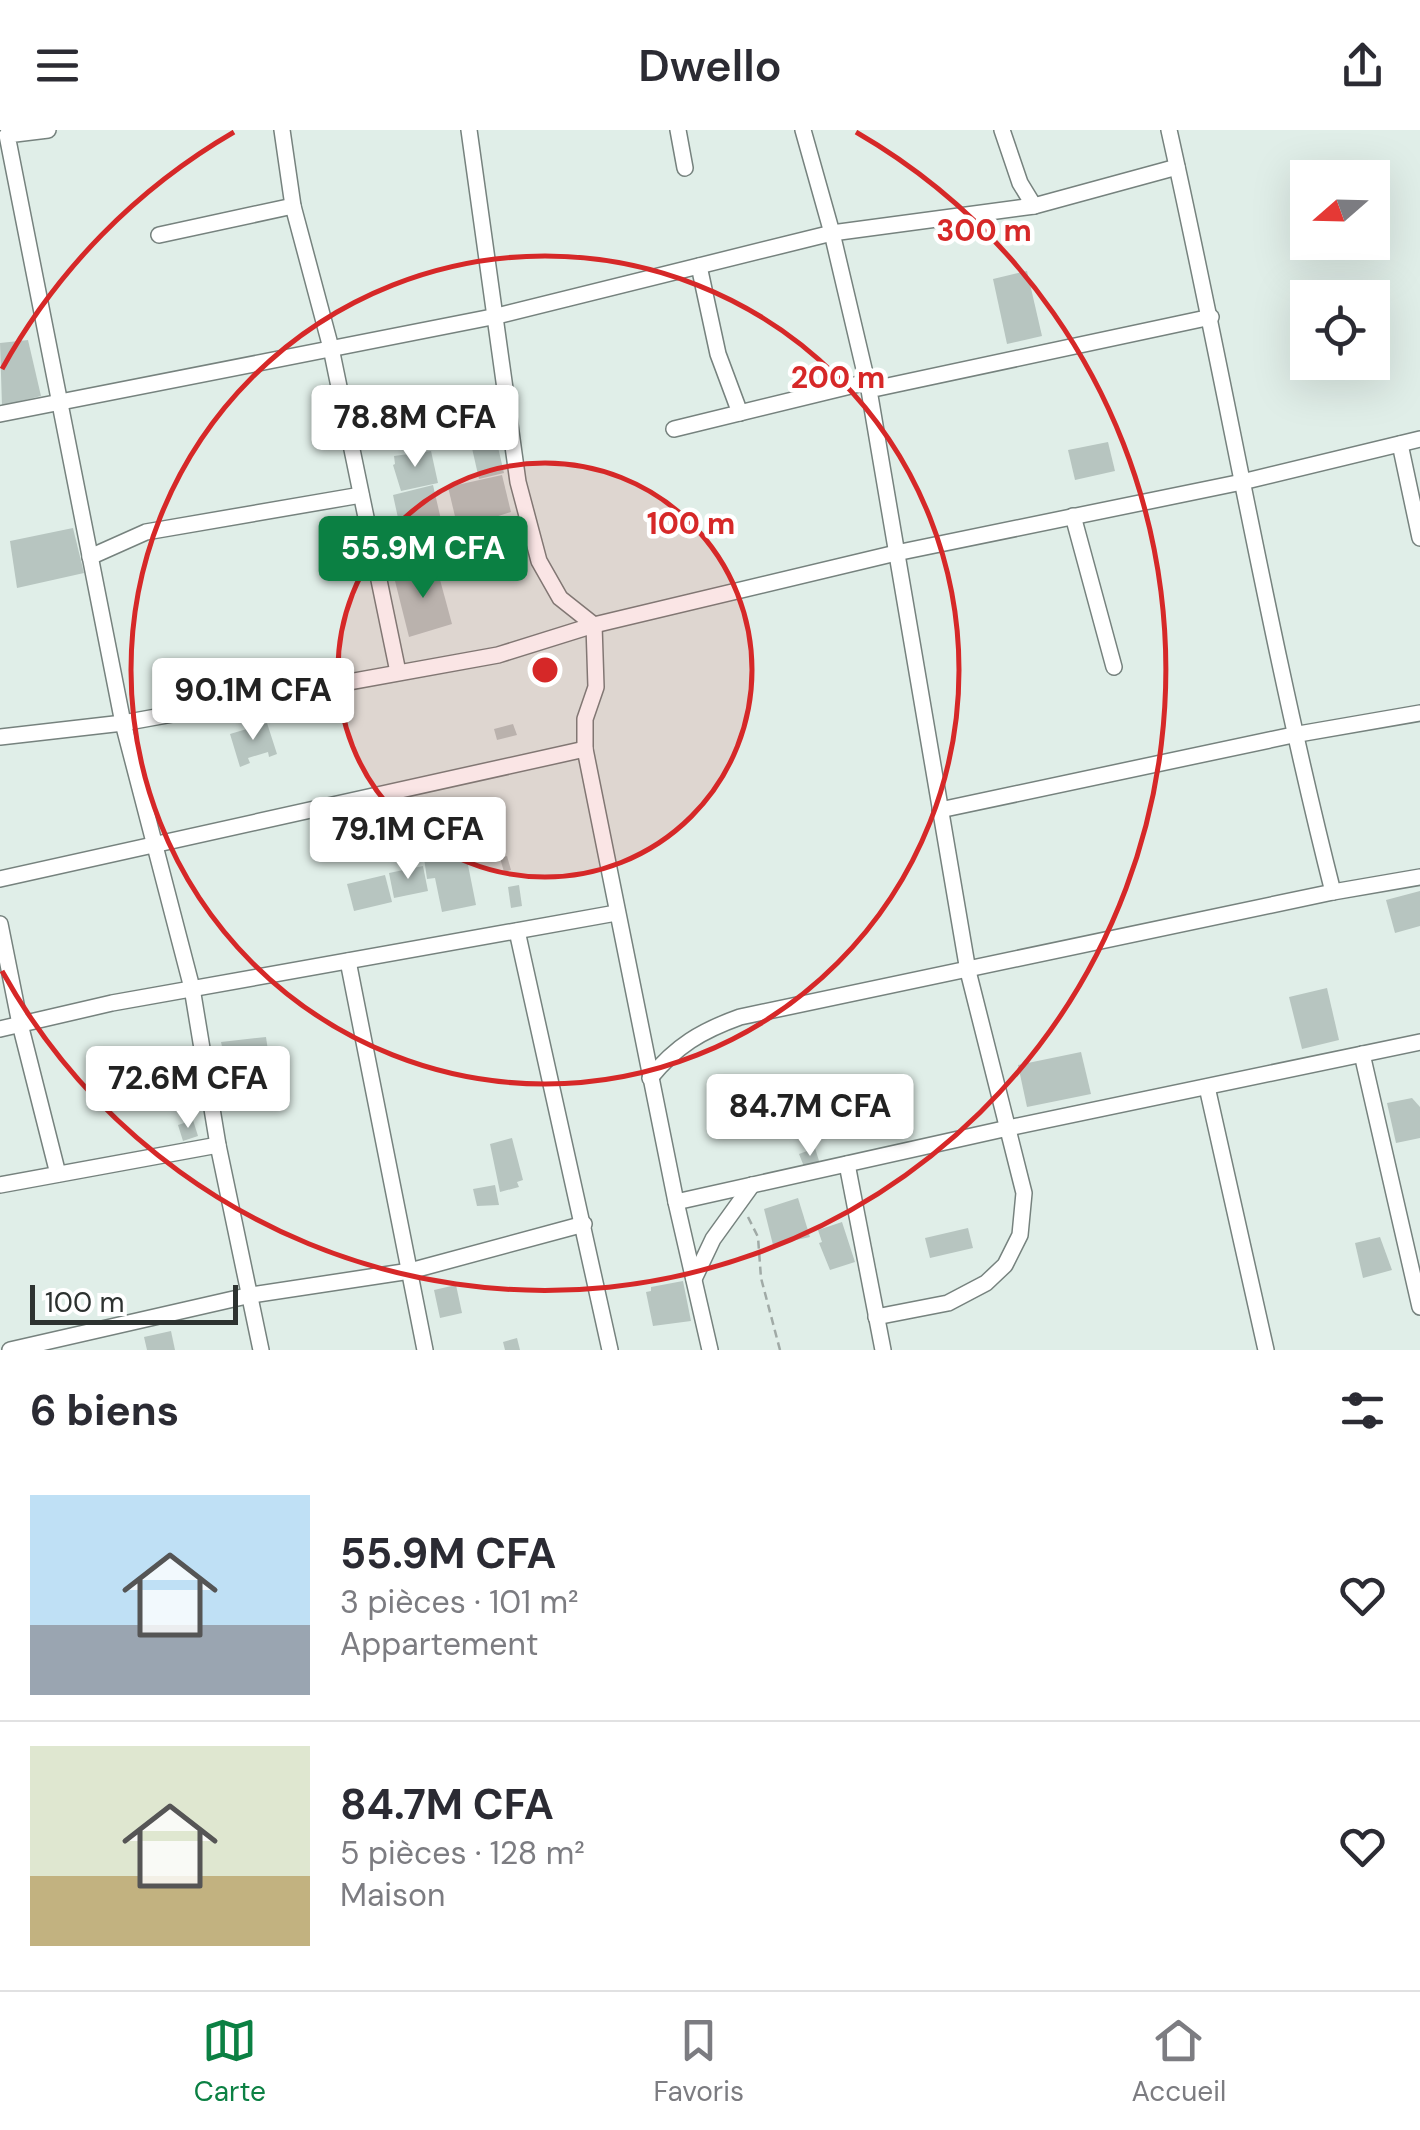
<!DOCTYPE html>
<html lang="fr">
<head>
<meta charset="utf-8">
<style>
	body { margin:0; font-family:"DM Sans",sans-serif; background:#f7f7f7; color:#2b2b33; height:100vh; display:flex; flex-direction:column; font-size:38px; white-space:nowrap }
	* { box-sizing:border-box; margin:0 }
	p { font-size:32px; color:#7c7c81 }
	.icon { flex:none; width:55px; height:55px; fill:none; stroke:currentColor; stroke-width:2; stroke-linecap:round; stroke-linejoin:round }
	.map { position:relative; height:1220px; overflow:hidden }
	.details { display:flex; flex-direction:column; background:#fff; flex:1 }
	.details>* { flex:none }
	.needle { width:65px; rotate:250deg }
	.buttons { position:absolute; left:1290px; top:30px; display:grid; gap:20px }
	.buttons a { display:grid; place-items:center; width:100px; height:100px; border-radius:0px; background:#fff; box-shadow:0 10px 40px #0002; font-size:50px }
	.scale { position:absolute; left:30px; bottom:25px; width:208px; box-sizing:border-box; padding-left:10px; border:5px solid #2d3230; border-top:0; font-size:28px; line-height:35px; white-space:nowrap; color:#2d3230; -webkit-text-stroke:8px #fff; paint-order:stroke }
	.price { position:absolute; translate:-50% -85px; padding:0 22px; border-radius:10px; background:#fff; color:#222; font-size:32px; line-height:65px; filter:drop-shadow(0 2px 5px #0008) }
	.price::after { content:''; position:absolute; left:50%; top:60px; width:30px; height:22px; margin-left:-15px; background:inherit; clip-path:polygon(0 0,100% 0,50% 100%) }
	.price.on { background:#0b8043; color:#fff }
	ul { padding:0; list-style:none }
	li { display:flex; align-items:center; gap:30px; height:250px; padding:0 30px }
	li+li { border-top:2px solid #e1e1e2 }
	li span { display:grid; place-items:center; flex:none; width:280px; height:200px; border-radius:0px; color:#555 }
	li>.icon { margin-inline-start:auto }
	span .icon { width:120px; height:120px; fill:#fffc; stroke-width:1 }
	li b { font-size:42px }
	h2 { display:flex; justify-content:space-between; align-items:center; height:120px; padding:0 30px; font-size:42px }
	header { display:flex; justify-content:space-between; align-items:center; height:130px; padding:0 30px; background:#fff; font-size:45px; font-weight:600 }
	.tab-bar { display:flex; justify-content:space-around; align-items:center; height:140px; border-top:2px solid #e1e1e2; background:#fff; font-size:28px; color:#7c7c81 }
	.tab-bar a { display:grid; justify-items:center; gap:5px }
	.tab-bar .on { color:#0b8043 }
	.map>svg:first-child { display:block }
</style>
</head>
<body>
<header><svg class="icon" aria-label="menu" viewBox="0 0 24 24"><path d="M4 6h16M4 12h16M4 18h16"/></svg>Dwello<svg class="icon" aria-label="share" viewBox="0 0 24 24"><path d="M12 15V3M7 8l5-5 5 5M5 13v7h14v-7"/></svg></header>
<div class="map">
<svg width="1420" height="1220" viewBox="0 0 1420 1220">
	<rect width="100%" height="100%" fill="#e0eee8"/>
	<g fill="#b7c5c0">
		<path d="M1027,141L1042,206L1007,214L993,149Z"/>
		<path d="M28,210L41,266L2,276L0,213Z"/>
		<path d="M494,300L504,343L479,349L469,305Z"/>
		<path d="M1108,312L1115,341L1075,350L1068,320Z"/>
		<path d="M431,321L438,353L401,361L393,335L395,334L394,326Z"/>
		<path d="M502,345L511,382L458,399L448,357Z"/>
		<path d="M433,355L442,394L408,402L404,386L398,388L393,365Z"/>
		<path d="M73,398L84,443L17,458L10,411Z"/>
		<path d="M436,435L452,494L409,507L394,447Z"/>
		<path d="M267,593L277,624L269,627L268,622L248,628L250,633L240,637L230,604Z"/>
		<path d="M513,594L517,605L497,610L494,599Z"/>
		<path d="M465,720L476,775L442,782L435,748L427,749L424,728Z"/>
		<path d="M507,726L511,740L504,742L500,728Z"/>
		<path d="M423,736L428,761L394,768L389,743Z"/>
		<path d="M385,745L392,772L354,781L347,754Z"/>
		<path d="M519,755L522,776L511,778L508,757Z"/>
		<path d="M1420,761V796L1395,803L1386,770Z"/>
		<path d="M1327,858L1339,910L1302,919L1289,867Z"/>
		<path d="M266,907L272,948L231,957L221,912Z"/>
		<path d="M1081,922L1091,964L1027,977L1018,935Z"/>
		<path d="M749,959L751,969L742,971L739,961Z"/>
		<path d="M1412,968L1420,977V1008L1396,1013L1387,973Z"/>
		<path d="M193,990L198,1006L183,1011L178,995Z"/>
		<path d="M512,1008L523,1050L517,1052L519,1057L500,1062L490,1014Z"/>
		<path d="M815,1018L820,1034L805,1039L799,1024Z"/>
		<path d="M495,1055L499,1075L477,1076L473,1059Z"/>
		<path d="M798,1068L810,1107L773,1115L764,1079Z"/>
		<path d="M842,1092L855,1132L830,1140L819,1113L822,1112L818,1100Z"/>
		<path d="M968,1098L973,1118L930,1128L925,1108Z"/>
		<path d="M1380,1107L1392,1140L1363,1148L1355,1113Z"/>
		<path d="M683,1151L691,1191L653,1196L646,1162L651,1161V1157Z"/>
		<path d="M456,1155L462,1183L440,1188L434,1160Z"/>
		<path d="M171,1201L175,1220H147L144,1207Z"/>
		<path d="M517,1208L520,1220H505L503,1212Z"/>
	</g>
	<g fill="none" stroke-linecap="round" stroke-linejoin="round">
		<g stroke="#76827e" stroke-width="18">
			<g id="street">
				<path d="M48,0L7,5L123,593L192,858L218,1015L261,1220"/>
				<path d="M282,0L293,76L331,218L398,542"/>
				<path d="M469,0L518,352L539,431L560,468L594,495L596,557L585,589V619L676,1072L710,1220"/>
				<path d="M678,0L685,38"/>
				<path d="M803,0L832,103L869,260"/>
				<path d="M1002,0L1020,53L1034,76"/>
				<path d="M1169,0C1226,254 1269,510 1333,762"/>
				<path d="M159,105L293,76"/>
				<path d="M699,136L718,224L740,283"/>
				<path d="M0,284L497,186L832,103L1034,76L1177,37"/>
				<path d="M674,299L867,252"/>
				<path d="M1400,314L1420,408"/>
				<path d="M1073,386L1114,537"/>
				<path d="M90,427L146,402L361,365"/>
				<path d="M0,607L123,593L498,525L594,495L896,423L1242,352L1420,309"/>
				<path d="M940,680L1293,605L1420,583"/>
				<path d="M0,749L585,619"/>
				<path d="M0,794L20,894L58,1044"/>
				<path d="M517,801L610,1220"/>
				<path d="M348,831L425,1220"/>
				<path d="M0,899L112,873L616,783"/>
				<path d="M1362,924L1420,1177"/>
				<path d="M650,948C676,916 701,901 740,887L1333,762L1420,747"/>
				<path d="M1207,957L1266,1220"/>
				<path d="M847,1034L883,1220"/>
				<path d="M0,1055L218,1015"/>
				<path d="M676,1072L1008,998L1420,912"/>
				<path d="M694,1149L713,1109L752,1055"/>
				<path d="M876,1187L948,1173L986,1153L1005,1135L1020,1105L1024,1063L968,841L869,260L1211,187"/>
				<path d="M10,1220L251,1165L410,1141L584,1094"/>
			</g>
		</g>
		<path stroke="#a0aaa6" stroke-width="2.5" stroke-dasharray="8 5" stroke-linecap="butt" d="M748,1087L758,1107L761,1148L780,1220"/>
		<use href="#street" stroke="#fff" stroke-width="15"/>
	</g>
	<circle cx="545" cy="540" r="207" fill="#d62828" fill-opacity=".12"/>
	<g fill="none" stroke="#d62828" stroke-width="5">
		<circle cx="545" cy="540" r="207"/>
		<circle cx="545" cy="540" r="414"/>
		<path d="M2 239A621 621 0 0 1 234 2M856 2A621 621 0 1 1 2 841"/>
	</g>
	<circle cx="545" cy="540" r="15" fill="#d62828" stroke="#fff" stroke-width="5"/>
	<g font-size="30" text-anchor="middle" font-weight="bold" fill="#d62828" stroke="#fff" stroke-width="9" stroke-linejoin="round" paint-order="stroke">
		<text x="984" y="111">300 m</text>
		<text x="838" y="258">200 m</text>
		<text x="691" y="404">100 m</text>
	</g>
</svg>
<div class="buttons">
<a><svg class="needle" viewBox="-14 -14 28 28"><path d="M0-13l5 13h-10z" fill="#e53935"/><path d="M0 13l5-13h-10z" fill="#7c7c81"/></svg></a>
<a><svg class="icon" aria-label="locate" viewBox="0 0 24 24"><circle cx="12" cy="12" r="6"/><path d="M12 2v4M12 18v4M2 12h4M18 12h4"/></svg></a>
</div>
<div class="scale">100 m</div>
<b class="price" style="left:415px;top:340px">78.8M CFA</b>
<b class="price on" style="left:423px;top:471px">55.9M CFA</b>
<b class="price" style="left:253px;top:613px">90.1M CFA</b>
<b class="price" style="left:408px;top:752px">79.1M CFA</b>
<b class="price" style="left:188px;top:1001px">72.6M CFA</b>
<b class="price" style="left:810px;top:1029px">84.7M CFA</b>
</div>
<section class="details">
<h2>6 biens<svg class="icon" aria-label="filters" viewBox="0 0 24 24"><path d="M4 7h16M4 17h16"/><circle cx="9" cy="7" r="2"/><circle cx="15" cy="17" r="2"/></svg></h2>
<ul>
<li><span style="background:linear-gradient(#bfe0f5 65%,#9aa5b1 0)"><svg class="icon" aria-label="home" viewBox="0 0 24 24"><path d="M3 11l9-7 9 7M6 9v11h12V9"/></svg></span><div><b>55.9M CFA</b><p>3 pièces · 101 m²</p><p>Appartement</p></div><svg class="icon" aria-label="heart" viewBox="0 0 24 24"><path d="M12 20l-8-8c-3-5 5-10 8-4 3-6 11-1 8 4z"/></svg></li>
<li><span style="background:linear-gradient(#dfe7d0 65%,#c2b280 0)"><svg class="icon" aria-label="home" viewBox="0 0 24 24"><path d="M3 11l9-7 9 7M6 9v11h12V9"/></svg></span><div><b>84.7M CFA</b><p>5 pièces · 128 m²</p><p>Maison</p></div><svg class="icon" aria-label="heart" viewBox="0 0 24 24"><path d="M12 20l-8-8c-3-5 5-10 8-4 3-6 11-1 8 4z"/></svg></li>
</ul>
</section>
<nav class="tab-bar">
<a class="on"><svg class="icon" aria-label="map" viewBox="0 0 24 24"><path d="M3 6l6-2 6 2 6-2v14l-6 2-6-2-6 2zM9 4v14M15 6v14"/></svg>Carte</a>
<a><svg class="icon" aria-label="saved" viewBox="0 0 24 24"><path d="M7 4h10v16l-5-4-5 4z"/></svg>Favoris</a>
<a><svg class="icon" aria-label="home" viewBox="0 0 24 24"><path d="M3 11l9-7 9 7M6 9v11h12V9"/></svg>Accueil</a>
</nav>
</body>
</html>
